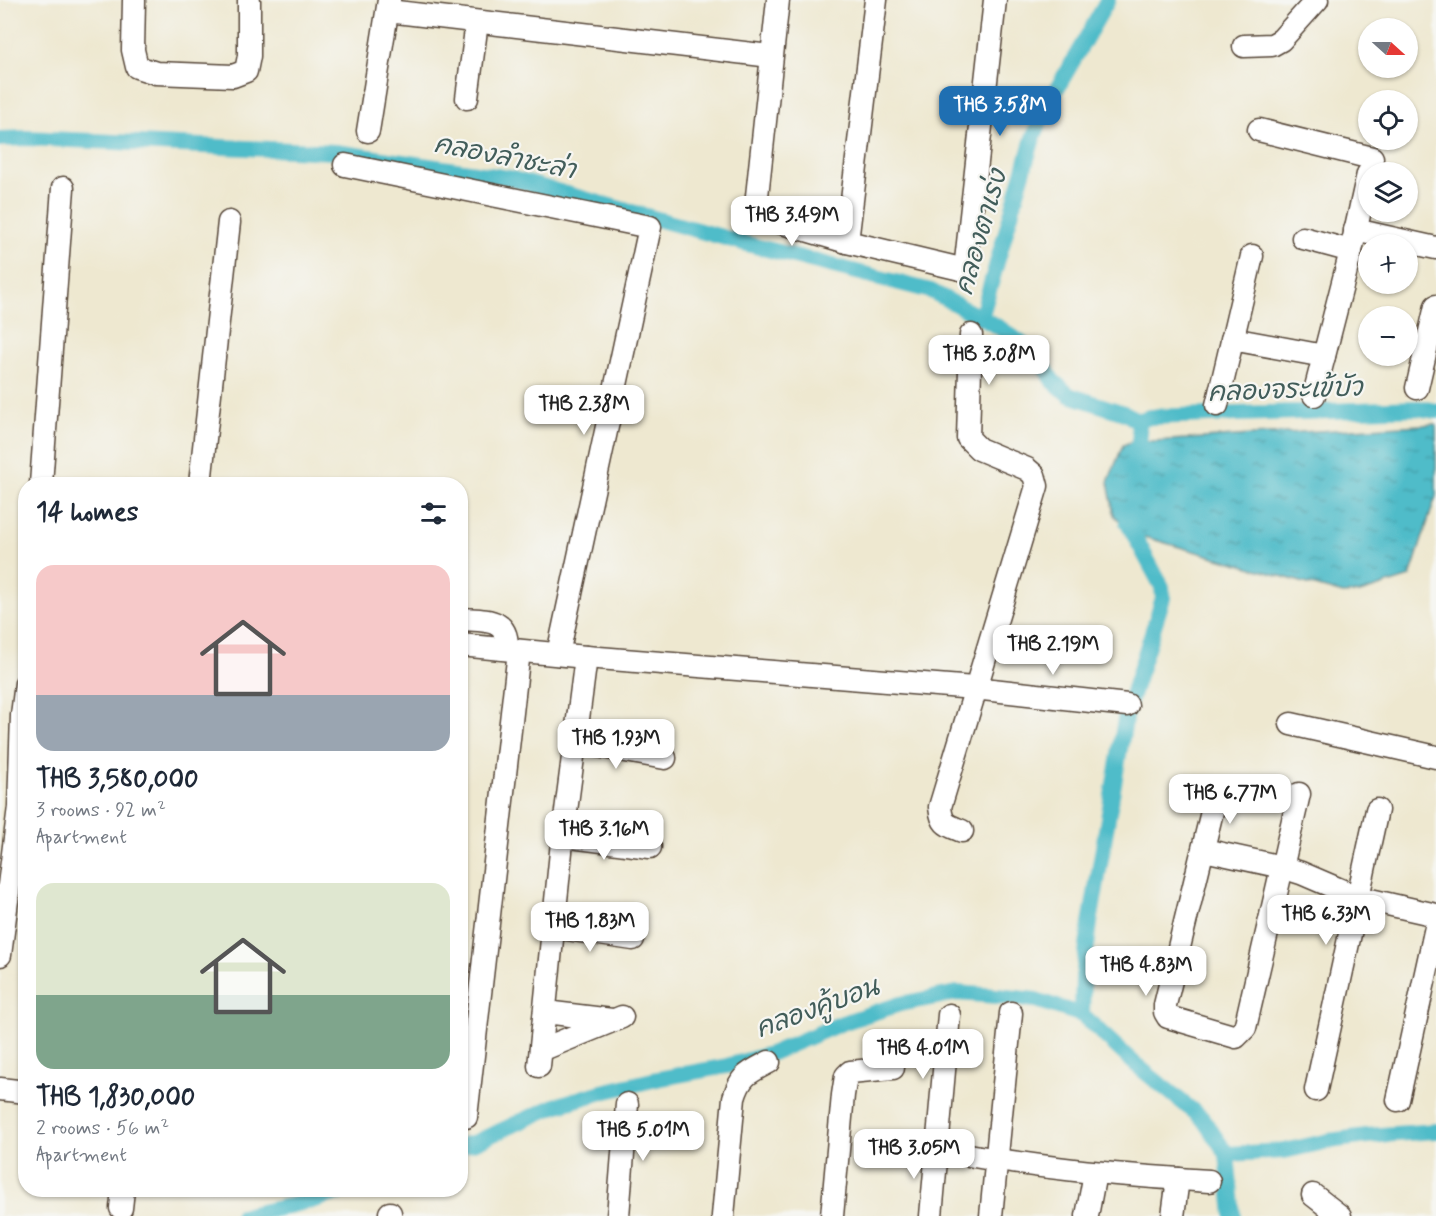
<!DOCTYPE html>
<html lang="en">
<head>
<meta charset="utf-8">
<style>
	body { margin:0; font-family:Mynerve,"Playpen Sans Thai",sans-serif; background:#f2f2f3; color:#1f2937; height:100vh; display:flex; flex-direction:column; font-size:22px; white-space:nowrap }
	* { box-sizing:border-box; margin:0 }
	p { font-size:20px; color:#747a83 }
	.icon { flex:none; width:33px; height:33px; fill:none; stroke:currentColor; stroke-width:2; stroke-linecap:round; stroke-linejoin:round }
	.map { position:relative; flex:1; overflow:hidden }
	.panel { position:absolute; left:18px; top:477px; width:450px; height:720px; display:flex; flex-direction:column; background:#fff; border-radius:24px; box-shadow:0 2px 4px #0004 }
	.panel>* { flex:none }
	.needle { width:39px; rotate:111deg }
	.fabs { position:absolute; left:1358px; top:18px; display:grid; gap:12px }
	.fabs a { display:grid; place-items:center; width:60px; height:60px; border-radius:50%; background:#fff; box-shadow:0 2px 4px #0004; font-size:30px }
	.price { position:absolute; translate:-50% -51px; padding:0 14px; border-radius:12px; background:#fff; color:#222; font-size:20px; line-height:39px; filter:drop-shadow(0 2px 3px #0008) }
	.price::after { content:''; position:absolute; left:50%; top:36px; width:18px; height:14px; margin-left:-9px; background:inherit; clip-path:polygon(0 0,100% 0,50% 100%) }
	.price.on { background:#1f6fb2; color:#fff }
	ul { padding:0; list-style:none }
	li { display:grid; align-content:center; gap:12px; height:318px; padding:0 18px }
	li span { display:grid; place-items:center; height:186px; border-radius:18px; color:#555 }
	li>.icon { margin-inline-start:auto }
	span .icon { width:108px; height:108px; fill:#fffc; stroke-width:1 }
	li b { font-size:26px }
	h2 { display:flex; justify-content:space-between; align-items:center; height:72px; padding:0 18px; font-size:26px }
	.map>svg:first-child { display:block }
</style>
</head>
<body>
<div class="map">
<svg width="1436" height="1216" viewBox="0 0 1436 1216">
	<defs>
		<pattern id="water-ripples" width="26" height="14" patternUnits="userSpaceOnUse" patternTransform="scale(1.5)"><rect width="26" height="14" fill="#4fbcc9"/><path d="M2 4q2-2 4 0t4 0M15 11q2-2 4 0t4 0" fill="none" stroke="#4399a3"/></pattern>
	</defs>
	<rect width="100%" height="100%" fill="#f6f6f2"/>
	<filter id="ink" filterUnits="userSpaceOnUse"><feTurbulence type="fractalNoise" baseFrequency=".0167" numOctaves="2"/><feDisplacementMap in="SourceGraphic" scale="12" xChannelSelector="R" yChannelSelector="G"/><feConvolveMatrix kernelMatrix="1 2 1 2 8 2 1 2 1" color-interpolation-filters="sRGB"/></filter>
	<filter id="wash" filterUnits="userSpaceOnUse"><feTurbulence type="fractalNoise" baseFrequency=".008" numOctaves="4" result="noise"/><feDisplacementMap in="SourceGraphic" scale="24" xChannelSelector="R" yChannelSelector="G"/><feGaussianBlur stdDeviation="1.35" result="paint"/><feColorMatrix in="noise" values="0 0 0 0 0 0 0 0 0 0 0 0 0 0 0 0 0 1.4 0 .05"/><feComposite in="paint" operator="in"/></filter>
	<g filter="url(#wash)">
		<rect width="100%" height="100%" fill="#eee8d0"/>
		<path fill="url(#water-ripples)" stroke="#457374" stroke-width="1.5" d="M1436,424V496L1410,577L1360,593L1343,594L1131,533L1114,515L1108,482L1123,445L1135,440L1154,441Z"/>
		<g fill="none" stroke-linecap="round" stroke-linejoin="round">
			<g stroke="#4fbcc9" stroke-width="16">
				<path d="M0,139L27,138L336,152L509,178L747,244L931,291L1000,328L1037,354L1052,380L1069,395L1127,414L1137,421"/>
				<path d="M981,318L1033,138L1048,104L1108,0"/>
				<path d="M1137,421L1150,417L1418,408L1436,411"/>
				<path d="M1136,461L1140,434L1137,421"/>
				<path d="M1082,1015L1083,978L1090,923L1126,714L1163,598L1162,587L1127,522L1129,513"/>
				<path d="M460,1146L476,1142L555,1106L602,1092L657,1079L727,1066L770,1054L842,1023L900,1004L957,993L997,996L1036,1000L1082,1015L1135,1064L1202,1118L1227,1154L1233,1216"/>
				<path d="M1227,1154L1284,1151L1329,1141L1367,1136L1436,1131"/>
				<path d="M242,1216L311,1201L347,1190"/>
			</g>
		</g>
	</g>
	<g filter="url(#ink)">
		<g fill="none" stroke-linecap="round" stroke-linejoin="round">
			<g stroke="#564639" stroke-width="25">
				<g id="minor">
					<path d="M134,0L133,50L137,67L156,73L233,76L246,71L249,56V0"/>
					<path d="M778,0L757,196L760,209L772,220L847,242L965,270L995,0"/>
					<path d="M388,11L771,56"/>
					<path d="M1244,46L1272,45L1281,40L1317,0"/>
					<path d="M467,98L477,22"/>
					<path d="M1259,130L1372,158"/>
					<path d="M368,131L389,0"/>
					<path d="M345,165L650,227L558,654"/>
					<path d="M1355,230L1436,248"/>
					<path d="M1303,238L1351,251"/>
					<path d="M847,242L876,0"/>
					<path d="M1232,339L1324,356"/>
					<path d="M1417,388L1436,306"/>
					<path d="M1314,395L1351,251L1368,174"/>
					<path d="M1217,405L1252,256"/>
					<path d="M41,484L63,188"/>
					<path d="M200,484L229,222"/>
					<path d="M460,619C486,621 508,617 507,649"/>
					<path d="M460,645L586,657L974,688L1127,705"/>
					<path d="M1291,724L1436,757"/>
					<path d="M575,742L665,758"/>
					<path d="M1217,791L1165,1005V1012L1168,1017L1236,1037L1245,1028L1299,794"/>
					<path d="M962,831C947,825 942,825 940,807L1037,486L1034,475L1027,469L979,449L968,438L971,335"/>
					<path d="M563,836L650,847"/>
					<path d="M1204,850L1282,867L1301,873L1357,897L1436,915"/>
					<path d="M553,927L633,939"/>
					<path d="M0,955L19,807L22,715L26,683"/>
					<path d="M545,1012L612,1020"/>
					<path d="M541,1050L622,1017"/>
					<path d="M539,1066L562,842L586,657"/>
					<path d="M0,1089L26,1092"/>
					<path d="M1316,1090L1377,810"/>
					<path d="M1398,1100L1436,927"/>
					<path d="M466,1117L519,651"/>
					<path d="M938,1149C1028,1168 1118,1175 1209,1181"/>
					<path d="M1313,1195L1340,1216"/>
					<path d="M121,1208L123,1190"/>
					<path d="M390,1213V1216"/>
					<path d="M618,1216L627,1104"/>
					<path d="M723,1216L734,1098C741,1075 748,1073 769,1062"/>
					<path d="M832,1216L843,1095L846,1076L850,1072L893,1068"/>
					<path d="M931,1216L949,1015"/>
					<path d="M991,1216L1011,1013"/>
					<path d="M1087,1216L1095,1173"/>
					<path d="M1173,1216L1178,1179"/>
				</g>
			</g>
			<use href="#minor" stroke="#fff" stroke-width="22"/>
		</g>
	</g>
	<g text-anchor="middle" stroke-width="4.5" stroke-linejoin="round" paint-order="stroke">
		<g font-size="26" font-style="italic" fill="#425d5a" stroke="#f6f6f2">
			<text transform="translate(505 156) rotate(11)" y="9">คลองลำชะล่า</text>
			<text transform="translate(980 232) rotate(-74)" y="9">คลองตาเร่ง</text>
			<text transform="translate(1285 389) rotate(-2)" y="9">คลองจระเข้บัว</text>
			<text transform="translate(817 1007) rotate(-20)" y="9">คลองคู้บอน</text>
		</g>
	</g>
</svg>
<div class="fabs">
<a><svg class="needle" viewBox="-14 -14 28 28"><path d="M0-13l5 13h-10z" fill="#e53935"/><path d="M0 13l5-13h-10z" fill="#747a83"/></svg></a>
<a><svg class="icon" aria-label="locate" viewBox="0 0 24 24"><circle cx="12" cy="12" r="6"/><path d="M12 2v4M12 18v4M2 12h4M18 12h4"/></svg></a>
<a><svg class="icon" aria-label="layers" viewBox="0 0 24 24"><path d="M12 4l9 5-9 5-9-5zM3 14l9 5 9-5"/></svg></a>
<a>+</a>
<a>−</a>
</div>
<b class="price on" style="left:1000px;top:137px">THB 3.58M</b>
<b class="price" style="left:792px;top:247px">THB 3.49M</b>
<b class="price" style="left:989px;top:386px">THB 3.08M</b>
<b class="price" style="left:584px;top:436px">THB 2.38M</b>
<b class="price" style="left:1053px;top:676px">THB 2.19M</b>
<b class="price" style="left:616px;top:770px">THB 1.93M</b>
<b class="price" style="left:1230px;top:825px">THB 6.77M</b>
<b class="price" style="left:604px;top:861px">THB 3.16M</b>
<b class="price" style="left:1326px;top:946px">THB 6.33M</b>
<b class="price" style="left:590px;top:953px">THB 1.83M</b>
<b class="price" style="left:1146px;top:997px">THB 4.83M</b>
<b class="price" style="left:923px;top:1080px">THB 4.01M</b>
<b class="price" style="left:643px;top:1162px">THB 5.01M</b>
<b class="price" style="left:914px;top:1180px">THB 3.05M</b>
<section class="panel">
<h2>14 homes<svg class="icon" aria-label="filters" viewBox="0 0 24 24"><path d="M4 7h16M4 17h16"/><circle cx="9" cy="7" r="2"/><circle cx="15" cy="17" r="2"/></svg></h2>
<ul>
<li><span style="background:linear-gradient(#f6c9c9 70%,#9aa5b1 0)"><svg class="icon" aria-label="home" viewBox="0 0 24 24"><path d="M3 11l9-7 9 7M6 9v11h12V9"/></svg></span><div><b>THB 3,580,000</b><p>3 rooms · 92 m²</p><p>Apartment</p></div></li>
<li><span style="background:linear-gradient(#dfe7d0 60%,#7fa58c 0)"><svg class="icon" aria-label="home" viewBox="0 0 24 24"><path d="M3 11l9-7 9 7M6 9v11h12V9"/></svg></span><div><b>THB 1,830,000</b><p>2 rooms · 56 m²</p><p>Apartment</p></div></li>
</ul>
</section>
</div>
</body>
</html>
